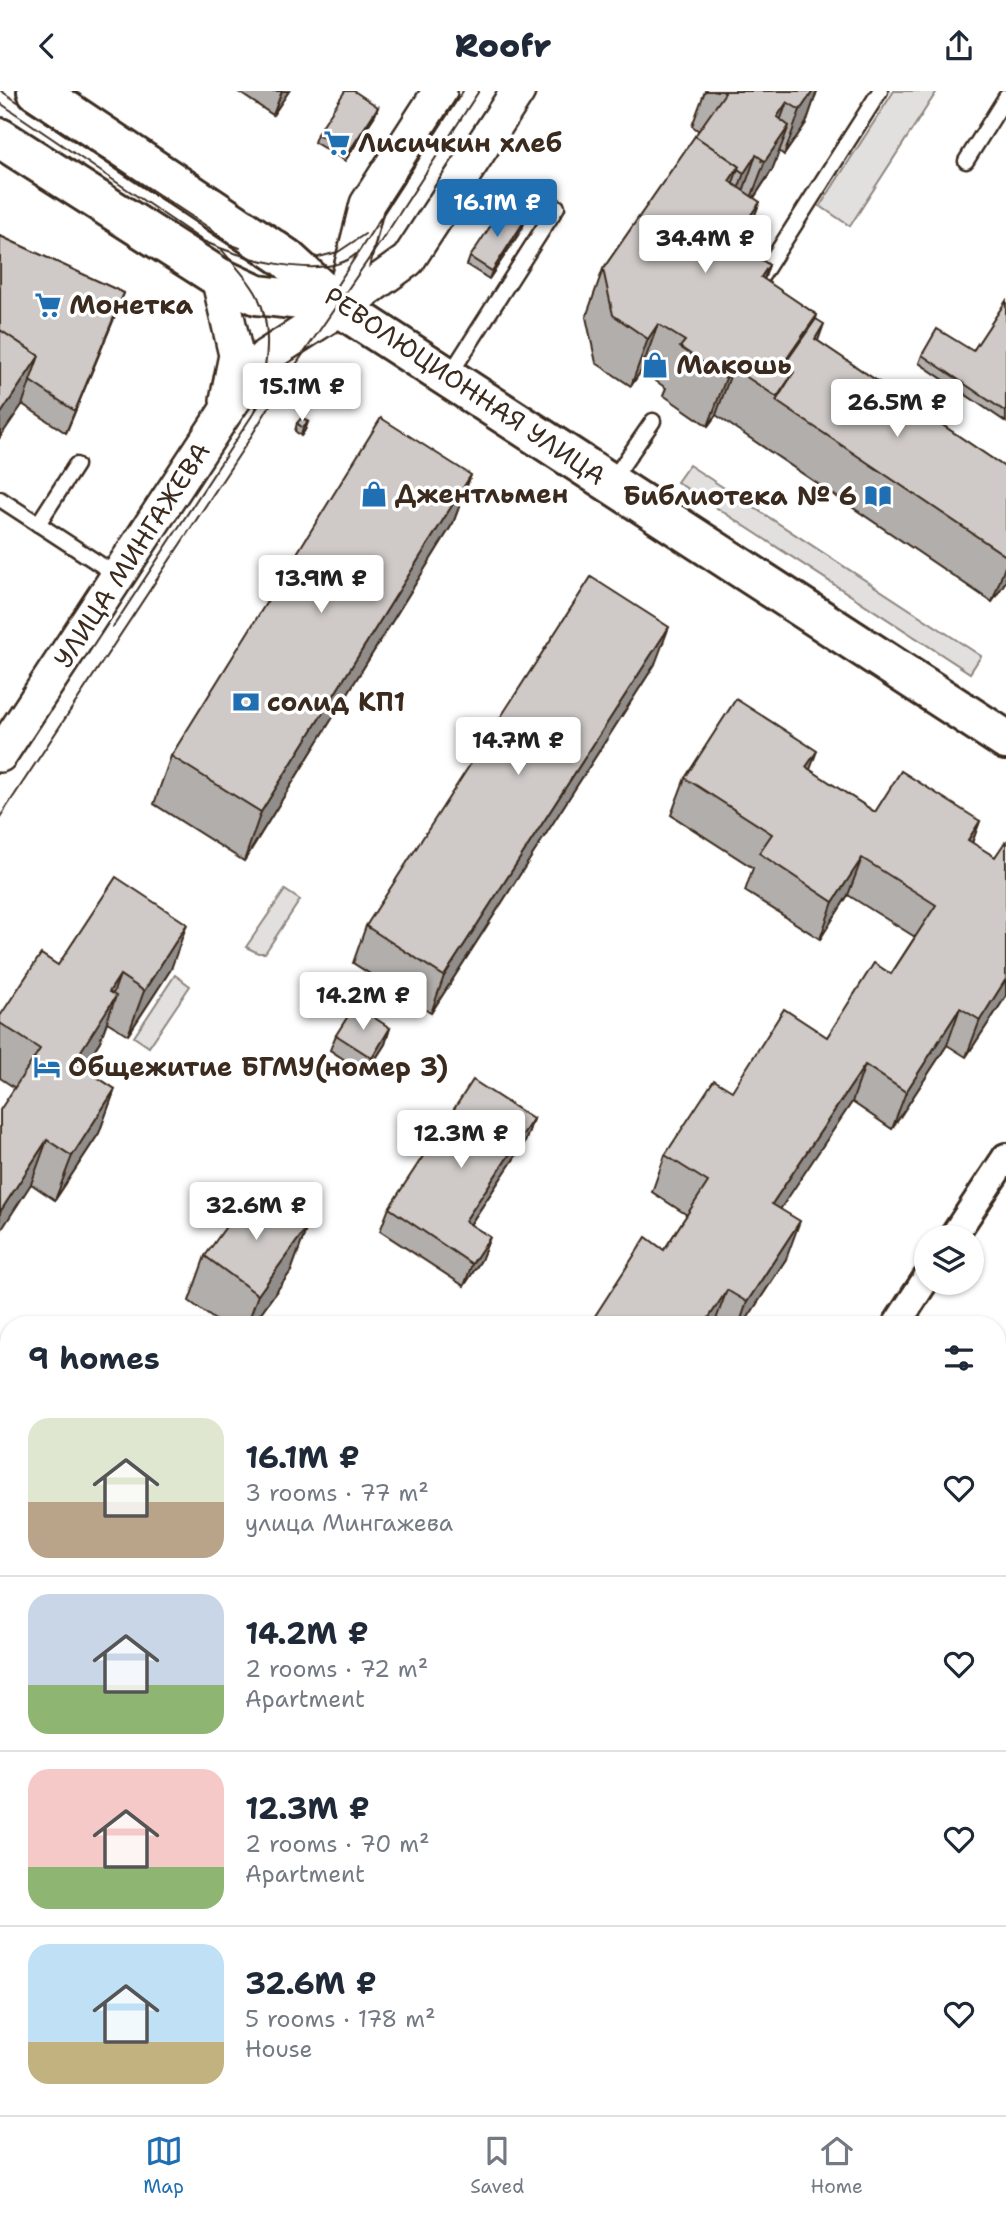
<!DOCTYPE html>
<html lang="en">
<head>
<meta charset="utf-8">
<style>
	body { margin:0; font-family:"Shantell Sans",sans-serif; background:#f2f2f3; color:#1f2937; height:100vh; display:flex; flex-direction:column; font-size:26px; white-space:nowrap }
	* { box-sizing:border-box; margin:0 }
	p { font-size:23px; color:#747a83 }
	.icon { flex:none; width:38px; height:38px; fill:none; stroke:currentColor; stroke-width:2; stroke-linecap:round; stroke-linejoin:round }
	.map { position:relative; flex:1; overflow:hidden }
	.panel { position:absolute; left:0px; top:1225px; width:1006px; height:800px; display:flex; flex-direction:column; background:#fff; border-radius:28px 28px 0 0; box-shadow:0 2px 5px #0004 }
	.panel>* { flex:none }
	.tools { position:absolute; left:914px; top:1134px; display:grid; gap:14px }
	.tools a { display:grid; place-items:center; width:70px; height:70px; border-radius:50%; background:#fff; box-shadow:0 2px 5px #0004; font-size:35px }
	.price { position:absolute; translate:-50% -60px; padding:0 16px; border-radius:7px; background:#fff; color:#222; font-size:23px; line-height:46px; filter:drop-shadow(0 2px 4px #0008) }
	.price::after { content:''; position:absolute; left:50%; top:42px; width:21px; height:16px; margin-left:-10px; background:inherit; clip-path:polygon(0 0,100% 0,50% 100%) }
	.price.current { background:#1f6fb2; color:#fff }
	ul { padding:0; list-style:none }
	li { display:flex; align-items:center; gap:21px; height:175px; padding:0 28px }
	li+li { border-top:2px solid #e0e1e3 }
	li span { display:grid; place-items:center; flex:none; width:196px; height:140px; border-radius:21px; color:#555 }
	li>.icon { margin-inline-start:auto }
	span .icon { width:84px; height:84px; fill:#fffc; stroke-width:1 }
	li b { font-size:30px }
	h2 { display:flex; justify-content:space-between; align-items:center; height:84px; padding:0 28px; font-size:30px }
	header { display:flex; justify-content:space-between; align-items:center; height:91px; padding:0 28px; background:#fff; font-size:32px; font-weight:800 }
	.tab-bar { display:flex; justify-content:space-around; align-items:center; height:98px; border-top:2px solid #e0e1e3; background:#fff; font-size:19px; color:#747a83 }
	.tab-bar a { display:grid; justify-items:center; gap:4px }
	.tab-bar .current { color:#1f6fb2 }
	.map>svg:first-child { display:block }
</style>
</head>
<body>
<header><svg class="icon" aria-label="back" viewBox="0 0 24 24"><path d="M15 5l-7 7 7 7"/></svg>Roofr<svg class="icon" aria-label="share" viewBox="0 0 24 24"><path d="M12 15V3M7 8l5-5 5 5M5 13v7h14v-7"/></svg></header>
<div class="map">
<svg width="1006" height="2024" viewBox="0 0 1006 2024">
	<rect width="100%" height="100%" fill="#fff"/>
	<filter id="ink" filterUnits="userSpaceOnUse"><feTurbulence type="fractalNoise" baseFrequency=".0143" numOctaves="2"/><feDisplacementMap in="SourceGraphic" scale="14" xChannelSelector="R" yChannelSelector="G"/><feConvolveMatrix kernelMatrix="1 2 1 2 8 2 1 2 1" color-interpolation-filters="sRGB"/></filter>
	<g filter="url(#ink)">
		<g fill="#e2e0de" stroke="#8e857e" stroke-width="2">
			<path d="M894,0H937L850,135L820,115Z"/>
			<path d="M689,374L981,565L970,582L677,391Z"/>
			<path d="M285,799L300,809L265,862H258L246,856Z"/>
			<path d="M175,884L190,895L149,956L134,946Z"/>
		</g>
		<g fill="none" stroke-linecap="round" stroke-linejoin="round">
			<g stroke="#3b2a1e" stroke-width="19">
				<g id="service">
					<path d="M966,70L1006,6"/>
					<path d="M760,188L880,0"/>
					<path d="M449,285L557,116"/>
					<path d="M611,391L653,330"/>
					<path d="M0,408L118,485"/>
					<path d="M38,433L76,374"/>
					<path d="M998,1315L1006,1320"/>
					<path d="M0,1908L9,1907"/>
				</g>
			</g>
			<g stroke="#3b2a1e" stroke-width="32">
				<g id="minor">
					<path d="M953,1146L1006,1066"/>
					<path d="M896,1234L926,1188"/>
					<path d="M373,2024L378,2016"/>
				</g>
			</g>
			<g stroke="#3b2a1e" stroke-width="38">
				<g id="tertiary">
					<path d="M218,186L236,264L227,309"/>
					<path d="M341,217L367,113L440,0"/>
					<path d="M0,664L224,323L260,271L266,265L341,217L408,169L518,0"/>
					<path d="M0,1637L9,1642"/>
					<path d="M587,2016L600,2024"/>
				</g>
			</g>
			<g stroke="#3b2a1e" stroke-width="44">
				<g id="secondary">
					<path d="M37,0L286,167L341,217L1006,649"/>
					<path d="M0,47L218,186L257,204L336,213"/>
				</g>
			</g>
			<use href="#service" stroke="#fff" stroke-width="14"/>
			<use href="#minor" stroke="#fff" stroke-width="26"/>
			<use href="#tertiary" stroke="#fff" stroke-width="33"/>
			<use href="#secondary" stroke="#fff" stroke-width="38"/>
			<g stroke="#3b2a1e" stroke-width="2">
				<path d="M1,0L208,136L232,154L240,157"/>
				<path d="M0,12L203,150C239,166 323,192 356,163"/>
				<path d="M222,159C233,173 250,189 258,206C275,242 265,285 254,322"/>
				<path d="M315,167L338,161L365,143"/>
				<path d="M330,205L463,0"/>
				<path d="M113,536L259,314"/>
				<path d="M0,726L247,352L288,285L388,140L479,0"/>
			</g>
		</g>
		<g fill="#b2aeab" stroke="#3b2a1e" stroke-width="2">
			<path d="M237,0H289L273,24Z"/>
			<path d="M705,0H817L806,32L784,64L779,60L772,79L754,107L743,156L769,174L764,189L817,224L816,228L818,250L1006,377V490L992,511L716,324L708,335L663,304L666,297L641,280L631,295L596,272L586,226L603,178L699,40L692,35Z"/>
			<path d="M378,16L375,24L345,70L314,51L317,43Z"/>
			<path d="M525,129L522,138L489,188L467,174L470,166Z"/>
			<path d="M0,145L124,202L115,225L66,342L22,313L0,346Z"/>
			<path d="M1006,210V331L919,272L922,264L973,260Z"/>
			<path d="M308,331L305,339L301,345L295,340L297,332Z"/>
			<path d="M471,384L453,432L244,770L154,713L171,665Z"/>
			<path d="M655,573L431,922L353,872L366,835Z"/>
			<path d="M810,679L875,721L980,730L972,752L995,766L1006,751V905L966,966L947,954L892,1038L852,1011L780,1118L786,1168L743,1234H591L593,1228L664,1159L687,1124L652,1101L665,1064L732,1000L827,946L891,883L915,846L848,804L820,848L745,800L753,777L671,724L685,687Z"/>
			<path d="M58,874L171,878L128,944L107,931L100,950L83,977L115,998L99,1042L55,1109L31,1093L15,997L0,987V925Z"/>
			<path d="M390,937L385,953L366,983L330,959L336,944Z"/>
			<path d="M533,1028L525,1051L470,1134L490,1146L481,1169L464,1195L380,1140L389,1117Z"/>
			<path d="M307,1136L291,1180L252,1234H222L189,1210L205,1165Z"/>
			<path d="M1006,1258V1269L1003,1267Z"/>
			<path d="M998,1321L1005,1326L1006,1324V1481L998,1475Z"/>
			<path d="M9,1376V1515L0,1509V1389Z"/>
			<path d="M998,1611L1006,1617V1726L998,1720Z"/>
			<path d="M1006,1892V1989L998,1983V1905Z"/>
			<path d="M770,2016H927L939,2024H782Z"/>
		</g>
		<g fill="#918d8b" stroke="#3b2a1e" stroke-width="2">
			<path d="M282,0H289L273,24Z"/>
			<path d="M813,0H817L806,32L784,64L800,19Z"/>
			<path d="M787,11L771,55L761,71L777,26Z"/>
			<path d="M378,16L375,24L345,70L348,62Z"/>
			<path d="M789,35L772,79L748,115L765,70Z"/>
			<path d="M756,64L740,109L728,126L744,82Z"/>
			<path d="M739,75L722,122L729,90Z"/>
			<path d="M760,111L742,158L733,149Z"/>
			<path d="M525,129L522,138L489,188L492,180Z"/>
			<path d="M769,174L752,222L761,186Z"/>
			<path d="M124,202L115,225L66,342L75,320Z"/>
			<path d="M658,233L641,280L631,295L648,248Z"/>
			<path d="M824,233L808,278L815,248Z"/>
			<path d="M39,265L22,314L0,346V324Z"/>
			<path d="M733,277L716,324L708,335L726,287Z"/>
			<path d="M308,331L305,339L301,345L303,337Z"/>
			<path d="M471,384L453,432L244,770L261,721Z"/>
			<path d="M1006,473V490L992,511Z"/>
			<path d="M669,536L655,573L431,922L444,885Z"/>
			<path d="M817,660L803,697L806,676Z"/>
			<path d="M980,730L966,768L968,749Z"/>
			<path d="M862,767L848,804L820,848L833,811Z"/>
			<path d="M187,833L171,878L128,944L144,900Z"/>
			<path d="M120,884L107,919L116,905L100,950L58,1015L74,971L109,901Z"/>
			<path d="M1006,888V905L966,966L980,929Z"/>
			<path d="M960,917L947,954L892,1038L906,1001Z"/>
			<path d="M390,937L385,953L366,983L372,967Z"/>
			<path d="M865,974L852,1011L759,1150L772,1113Z"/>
			<path d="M115,998L99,1042L55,1109L72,1065Z"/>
			<path d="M533,1028L525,1051L457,1153L465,1130Z"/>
			<path d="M47,1049L31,1093L0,1141V1121Z"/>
			<path d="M800,1130L786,1168L743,1234H739L747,1211Z"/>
			<path d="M307,1136L291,1180L252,1234H247L258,1204Z"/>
			<path d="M490,1146L481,1169L464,1195L472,1173Z"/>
			<path d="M727,1199L714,1234H704Z"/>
			<path d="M9,1810V1843L0,1845V1812Z"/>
			<path d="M1006,1841V1851L998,1864V1854Z"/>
			<path d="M270,2016H279L274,2024H265Z"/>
		</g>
		<g fill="#cfcac7" stroke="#3b2a1e" stroke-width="2">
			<path d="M345,0H354L378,16L348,62L317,43Z"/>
			<path d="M722,0H813L800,19L787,11L777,26L789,35L765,70L756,64L744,82L738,78L739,75L695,45L725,2Z"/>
			<path d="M695,45L739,75L729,90L760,111L733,149L769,174L761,186L817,224L783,273L794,281L777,306L733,277L726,287L680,256L685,250L658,233L648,248L613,224L603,178Z"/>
			<path d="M503,116L525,129L492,180L470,166Z"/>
			<path d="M0,145L124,202L75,320L30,290L39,265L0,239Z"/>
			<path d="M1006,210V321L922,264L937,238L973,260Z"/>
			<path d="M816,228L824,233L815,248L1006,377V465L776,310L794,281L784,274Z"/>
			<path d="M0,239L39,265L0,324Z"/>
			<path d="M302,326L308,331L303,337L297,332Z"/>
			<path d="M381,327L471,384L261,721L171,665Z"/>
			<path d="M591,486L669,536L444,885L366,835Z"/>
			<path d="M736,608L817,660L806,676L875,721L901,680L980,730L968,749L995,766L1005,751H1006V888L980,929L960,917L906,1001L865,974L772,1113L800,1130L747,1211L727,1199L704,1234H602L593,1228L646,1146L664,1159L708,1091L665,1064L714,989L732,1000L784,918L827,946L874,872L891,883L936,814L862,767L833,811L759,762L772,743L685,687Z"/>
			<path d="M116,786L187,833L144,900L120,884L109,901L116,905L74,971L115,998L72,1065L47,1049L0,1121V1019L40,958L0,932V925L41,863L58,874Z"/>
			<path d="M355,914L390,937L372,967L336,944Z"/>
			<path d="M473,989L533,1028L465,1130L490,1146L472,1173L389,1117Z"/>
			<path d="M253,1098L307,1136L258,1204L205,1165Z"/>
			<path d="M998,1321L1005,1326L1006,1324V1435L998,1430Z"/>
			<path d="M9,1376V1480L0,1474V1389Z"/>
			<path d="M998,1611L1006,1617V1698L998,1692Z"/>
			<path d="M0,1733L9,1739V1810L0,1812Z"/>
			<path d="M998,1766L1006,1771V1841L998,1854Z"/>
			<path d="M1006,1892V1961L998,1955V1905Z"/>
			<path d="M191,2016H270L265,2024H186Z"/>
			<path d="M800,2016H927L939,2024H812Z"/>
		</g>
	</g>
	<defs>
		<g id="supermarket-bare" transform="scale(2.1)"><path d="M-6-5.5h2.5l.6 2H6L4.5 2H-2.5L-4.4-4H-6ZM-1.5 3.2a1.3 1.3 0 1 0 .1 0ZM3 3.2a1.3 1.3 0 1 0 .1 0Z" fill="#1f6fb2" stroke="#fff" stroke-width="2.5" paint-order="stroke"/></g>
		<g id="shop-bare" transform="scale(2.1)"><path d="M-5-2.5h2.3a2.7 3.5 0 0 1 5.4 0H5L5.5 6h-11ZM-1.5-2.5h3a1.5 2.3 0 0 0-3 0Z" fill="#1f6fb2" stroke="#fff" stroke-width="2.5" paint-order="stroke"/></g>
		<g id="library-bare" transform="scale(2.1)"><path d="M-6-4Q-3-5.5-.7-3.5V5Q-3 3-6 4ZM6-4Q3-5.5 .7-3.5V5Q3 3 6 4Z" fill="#1f6fb2" stroke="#fff" stroke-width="2.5" paint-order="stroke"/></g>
		<g id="bank-bare" transform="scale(2.1)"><path d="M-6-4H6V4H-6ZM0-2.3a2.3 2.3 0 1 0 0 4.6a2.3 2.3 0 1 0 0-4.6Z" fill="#1f6fb2" stroke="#fff" stroke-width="2.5" paint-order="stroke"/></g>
		<g id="hotel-bare" transform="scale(2.1)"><path d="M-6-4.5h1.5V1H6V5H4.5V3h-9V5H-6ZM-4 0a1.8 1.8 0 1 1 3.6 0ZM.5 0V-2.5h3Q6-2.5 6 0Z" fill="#1f6fb2" stroke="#fff" stroke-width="2.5" paint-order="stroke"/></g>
	</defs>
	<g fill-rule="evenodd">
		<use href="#supermarket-bare" x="337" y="52"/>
		<use href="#supermarket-bare" x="48" y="214"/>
		<use href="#shop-bare" x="655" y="274"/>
		<use href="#shop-bare" x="374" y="403"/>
		<use href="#library-bare" x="878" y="405"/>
		<use href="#bank-bare" x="246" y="611"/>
		<use href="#hotel-bare" x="47" y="976"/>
	</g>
	<g text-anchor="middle" stroke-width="7" stroke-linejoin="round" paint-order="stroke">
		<g font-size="26" font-weight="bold" fill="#3b2a1e" stroke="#fff" text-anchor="start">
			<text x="358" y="61">Лисичкин хлеб</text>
			<text x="69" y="223">Монетка</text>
			<text x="676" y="283">Макошь</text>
			<text x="395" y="412">Джентльмен</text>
			<text x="857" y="414" text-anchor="end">Библиотека № 6</text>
			<text x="267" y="620">солид КП1</text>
			<text x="68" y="985">Общежитие БГМУ(номер 3)</text>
		</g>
		<g font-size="26" fill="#3b2a1e" stroke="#fff">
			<text transform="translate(465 295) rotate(34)" y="9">РЕВОЛЮЦИОННАЯ УЛИЦА</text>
			<text transform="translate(132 464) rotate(-57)" y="9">УЛИЦА МИНГАЖЕВА</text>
		</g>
	</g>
</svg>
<div class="tools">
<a><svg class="icon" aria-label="layers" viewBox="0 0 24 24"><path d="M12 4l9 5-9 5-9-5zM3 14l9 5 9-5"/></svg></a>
</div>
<b class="price current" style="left:497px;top:148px">16.1M ₽</b>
<b class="price" style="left:705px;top:184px">34.4M ₽</b>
<b class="price" style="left:302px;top:332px">15.1M ₽</b>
<b class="price" style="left:897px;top:348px">26.5M ₽</b>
<b class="price" style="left:321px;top:524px">13.9M ₽</b>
<b class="price" style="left:518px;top:686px">14.7M ₽</b>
<b class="price" style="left:363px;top:941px">14.2M ₽</b>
<b class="price" style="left:461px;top:1079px">12.3M ₽</b>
<b class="price" style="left:256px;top:1151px">32.6M ₽</b>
<section class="panel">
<h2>9 homes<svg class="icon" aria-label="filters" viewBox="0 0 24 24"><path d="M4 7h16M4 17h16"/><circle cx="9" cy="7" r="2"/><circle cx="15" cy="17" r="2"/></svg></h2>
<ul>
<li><span style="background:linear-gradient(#dfe7d0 60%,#b9a48a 0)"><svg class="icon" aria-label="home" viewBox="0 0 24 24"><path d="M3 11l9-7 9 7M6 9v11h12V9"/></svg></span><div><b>16.1M ₽</b><p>3 rooms · 77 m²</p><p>улица Мингажева</p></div><svg class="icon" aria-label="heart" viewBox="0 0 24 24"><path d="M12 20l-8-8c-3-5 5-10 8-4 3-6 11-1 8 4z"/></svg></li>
<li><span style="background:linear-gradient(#c9d6e8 65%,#8fb573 0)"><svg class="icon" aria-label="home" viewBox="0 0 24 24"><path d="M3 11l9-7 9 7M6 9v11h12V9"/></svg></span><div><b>14.2M ₽</b><p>2 rooms · 72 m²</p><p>Apartment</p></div><svg class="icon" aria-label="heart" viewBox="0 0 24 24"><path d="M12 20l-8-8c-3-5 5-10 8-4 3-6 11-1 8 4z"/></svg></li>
<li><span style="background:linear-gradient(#f6c9c9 70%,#8fb573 0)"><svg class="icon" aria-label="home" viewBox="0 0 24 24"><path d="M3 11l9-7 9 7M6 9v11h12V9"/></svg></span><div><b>12.3M ₽</b><p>2 rooms · 70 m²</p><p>Apartment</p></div><svg class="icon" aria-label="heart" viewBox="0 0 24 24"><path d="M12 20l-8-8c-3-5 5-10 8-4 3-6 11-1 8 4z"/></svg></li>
<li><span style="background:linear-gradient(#bfe0f5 70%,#c2b280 0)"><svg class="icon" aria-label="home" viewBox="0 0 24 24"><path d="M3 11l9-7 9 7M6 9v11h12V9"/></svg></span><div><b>32.6M ₽</b><p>5 rooms · 178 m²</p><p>House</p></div><svg class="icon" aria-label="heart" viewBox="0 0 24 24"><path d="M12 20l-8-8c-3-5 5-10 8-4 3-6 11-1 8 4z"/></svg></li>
</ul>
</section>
</div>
<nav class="tab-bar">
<a class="current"><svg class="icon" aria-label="map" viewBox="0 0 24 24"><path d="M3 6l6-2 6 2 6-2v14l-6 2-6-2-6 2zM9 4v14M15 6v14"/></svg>Map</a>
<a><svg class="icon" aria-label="saved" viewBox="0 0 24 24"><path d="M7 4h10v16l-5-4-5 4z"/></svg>Saved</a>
<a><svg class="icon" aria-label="home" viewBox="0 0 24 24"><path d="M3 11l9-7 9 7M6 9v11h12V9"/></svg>Home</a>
</nav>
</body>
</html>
